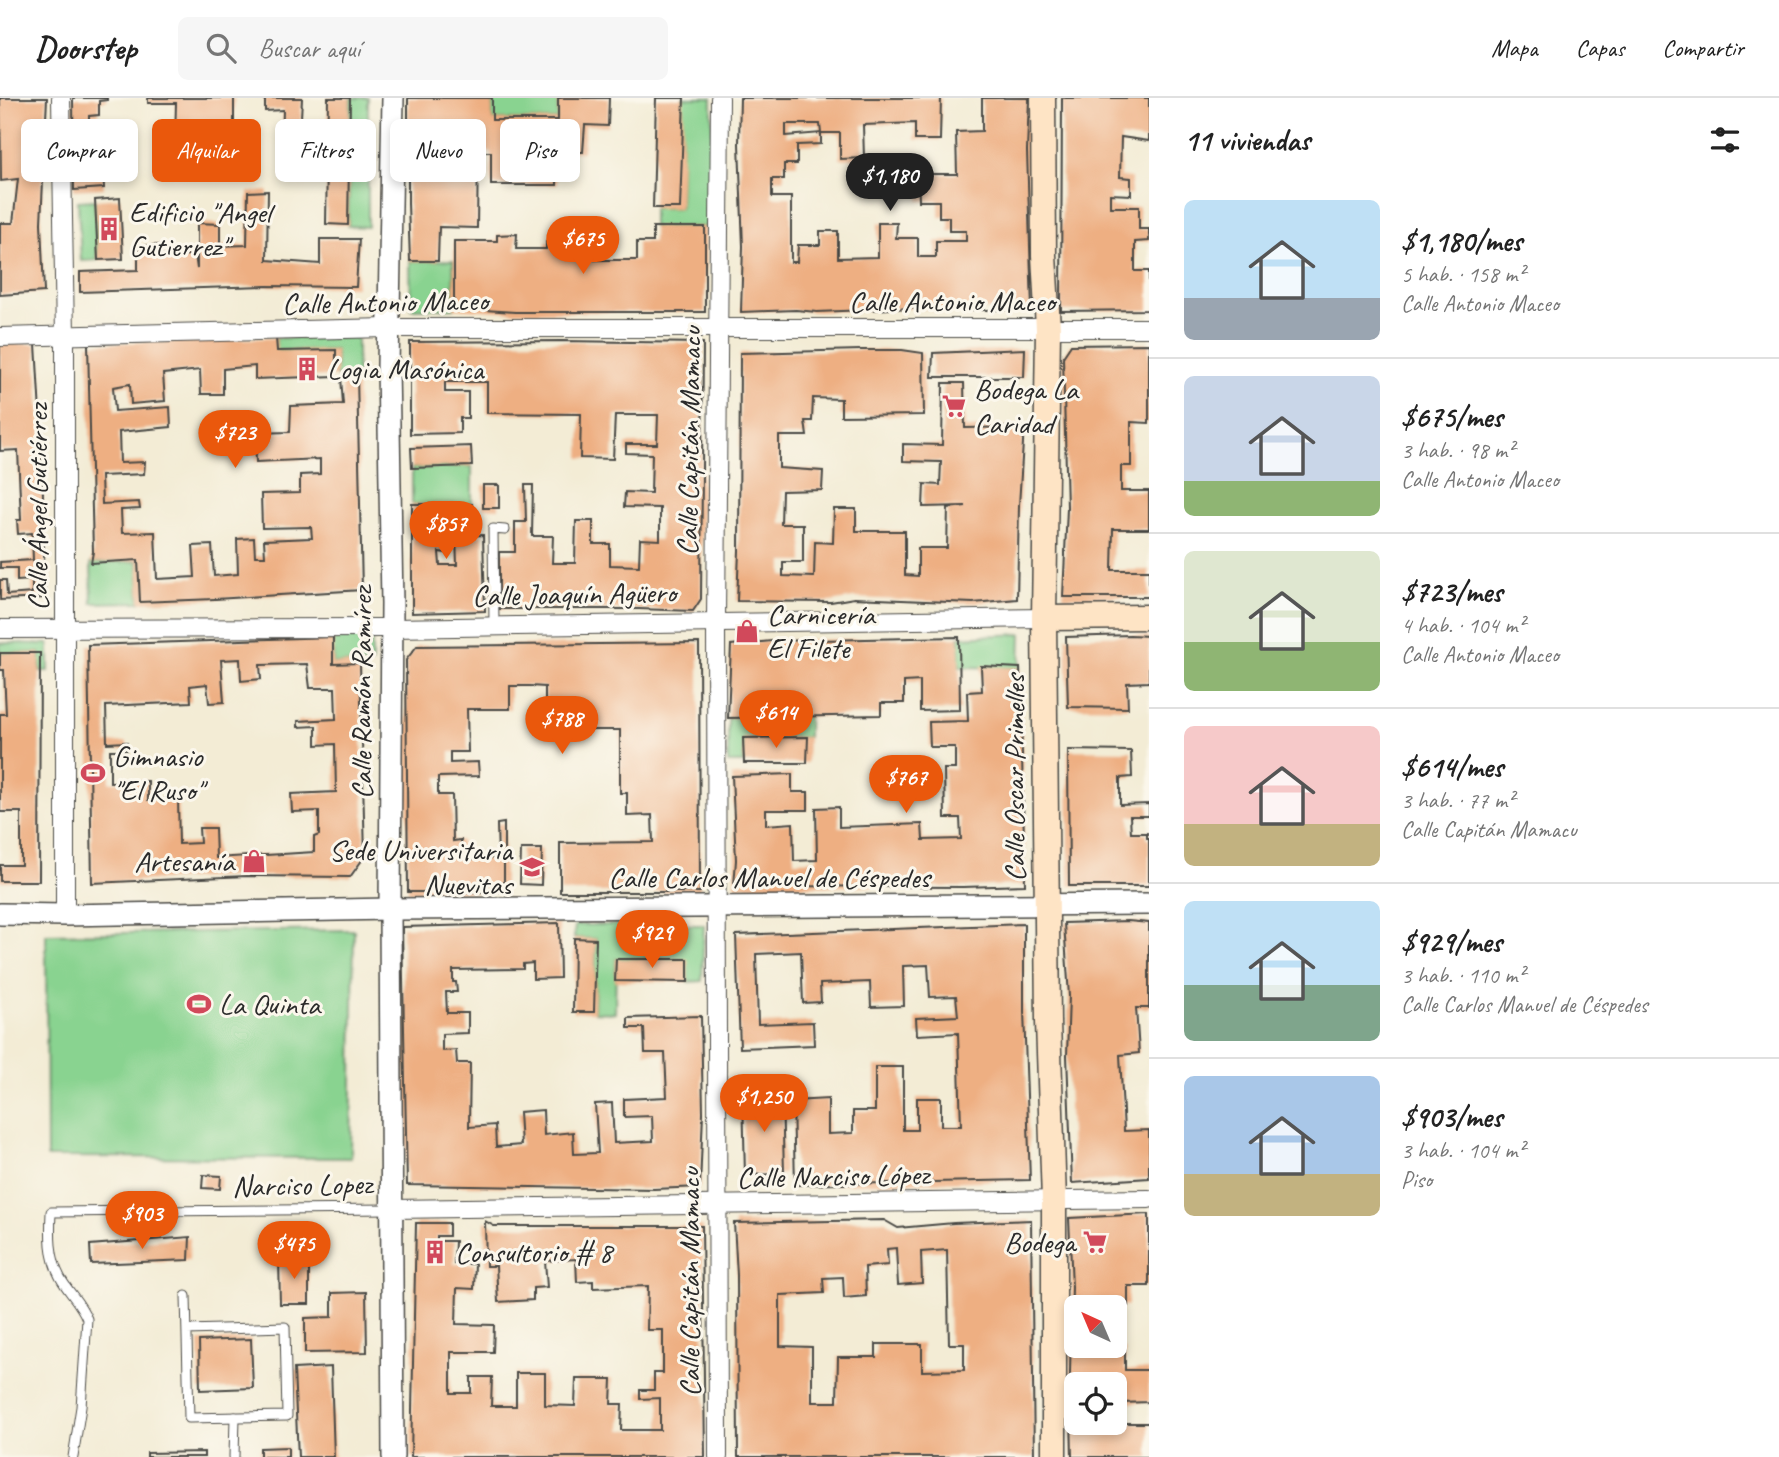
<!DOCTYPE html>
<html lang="es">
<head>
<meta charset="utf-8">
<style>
	body { margin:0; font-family:Caveat,sans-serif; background:#f6f6f6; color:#222; height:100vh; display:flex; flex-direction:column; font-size:26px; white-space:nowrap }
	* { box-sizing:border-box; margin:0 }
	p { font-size:23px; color:#767676 }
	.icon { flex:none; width:38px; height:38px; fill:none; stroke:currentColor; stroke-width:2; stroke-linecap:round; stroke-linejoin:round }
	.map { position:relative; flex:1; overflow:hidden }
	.sheet { display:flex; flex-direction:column; background:#fff; width:630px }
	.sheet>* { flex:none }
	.guide { position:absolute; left:21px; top:21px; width:665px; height:63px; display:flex; gap:14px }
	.needle { width:46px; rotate:316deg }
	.fabs { position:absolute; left:1064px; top:1197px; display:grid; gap:14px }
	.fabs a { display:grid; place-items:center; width:63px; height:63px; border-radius:10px; background:#fff; box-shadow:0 4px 10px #0003; font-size:35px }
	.price { position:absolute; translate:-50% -60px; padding:0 16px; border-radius:24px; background:#ea580c; color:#fff; font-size:23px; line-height:46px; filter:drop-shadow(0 2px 4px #0008) }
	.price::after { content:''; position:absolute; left:50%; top:42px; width:21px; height:16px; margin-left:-10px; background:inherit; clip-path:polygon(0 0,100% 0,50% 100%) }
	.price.on { background:#222; color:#fff }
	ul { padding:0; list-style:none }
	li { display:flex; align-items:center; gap:21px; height:175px; padding:0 35px }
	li+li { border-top:2px solid #e0e0e0 }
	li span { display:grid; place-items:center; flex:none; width:196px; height:140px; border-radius:10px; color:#555 }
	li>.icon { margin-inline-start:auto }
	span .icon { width:84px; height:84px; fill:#fffc; stroke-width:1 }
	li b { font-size:30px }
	h2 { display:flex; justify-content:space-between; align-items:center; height:84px; padding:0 35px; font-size:30px }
	.pill { padding:0 24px; border-radius:10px; background:#fff; box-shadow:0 4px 10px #0003; font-size:24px; line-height:63px }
	.pill.on { background:#ea580c; color:#fff }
	header { display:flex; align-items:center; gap:42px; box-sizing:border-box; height:98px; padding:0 35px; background:#fff; border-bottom:2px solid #e0e0e0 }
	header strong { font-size:33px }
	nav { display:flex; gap:38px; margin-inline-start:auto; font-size:24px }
	.search { width:490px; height:63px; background:#f6f6f6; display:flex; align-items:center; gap:18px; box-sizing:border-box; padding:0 24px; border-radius:10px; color:#767676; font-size:26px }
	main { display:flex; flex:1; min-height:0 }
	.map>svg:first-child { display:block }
</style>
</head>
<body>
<header>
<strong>Doorstep</strong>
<div class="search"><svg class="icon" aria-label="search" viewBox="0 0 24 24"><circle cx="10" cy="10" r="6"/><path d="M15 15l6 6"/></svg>Buscar aquí</div>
<nav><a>Mapa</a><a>Capas</a><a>Compartir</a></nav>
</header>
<main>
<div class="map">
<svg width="1149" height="1359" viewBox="0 0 1149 1359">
	<rect width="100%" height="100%" fill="#fbf7ec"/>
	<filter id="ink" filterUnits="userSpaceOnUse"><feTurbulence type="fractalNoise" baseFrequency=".0143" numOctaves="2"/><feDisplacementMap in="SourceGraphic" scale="14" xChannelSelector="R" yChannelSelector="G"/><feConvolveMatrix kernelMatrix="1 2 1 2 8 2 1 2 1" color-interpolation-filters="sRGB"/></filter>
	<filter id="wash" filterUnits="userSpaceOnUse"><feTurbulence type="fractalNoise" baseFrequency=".00686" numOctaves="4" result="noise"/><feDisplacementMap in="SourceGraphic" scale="28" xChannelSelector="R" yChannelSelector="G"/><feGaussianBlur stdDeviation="1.57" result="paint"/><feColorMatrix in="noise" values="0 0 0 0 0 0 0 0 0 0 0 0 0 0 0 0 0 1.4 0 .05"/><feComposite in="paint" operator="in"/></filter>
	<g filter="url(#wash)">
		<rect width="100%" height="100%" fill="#f3ecd5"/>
		<g fill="#89d390" stroke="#5a7f5e" stroke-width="2">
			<path d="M351,0H368V129L348,128Z"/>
			<rect x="492" y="0" width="66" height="22"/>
			<path d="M683,0H712V129H653V110H680Z"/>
			<path d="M95,102L98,162L81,163L78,103Z"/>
			<path d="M453,162L454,210L411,211L410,163Z"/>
			<path d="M357,239V278H336V252L276,253V240Z"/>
			<path d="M472,368V406H412V370Z"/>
			<path d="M138,463L140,504L92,505L91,465Z"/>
			<path d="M1021,536L1020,570L959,569V539Z"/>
			<path d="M372,538V565L333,566V539Z"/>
			<path d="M0,545L49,546V573H40V555H0Z"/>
			<path d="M808,618V639L743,641L744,665H728V620Z"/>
			<path d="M575,827H704L702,883L688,884L687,862L616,861L615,915L594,914L596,841L574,840Z"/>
			<path d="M354,832L351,1060L47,1059L46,836Z"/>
		</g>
		<g id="blocks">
			<g fill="#eeaf82" fill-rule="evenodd">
				<path d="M0,0H47L41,125L44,194L0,197V125H13L18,81L1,83Z"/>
				<path d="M73,0H107V2L99,3V17L89,18V33L99,32V45L89,46V59L117,57L119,75H103L104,90L74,92Z"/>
				<path d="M148,0H234V36L215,39L217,71H197V41L175,42L176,5H148Z"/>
				<path d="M265,0H302L300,40L282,46L283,12L265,13Z"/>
				<path d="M328,0H350L348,127L326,126Z"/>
				<path d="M408,0H492V22H558V0H609L608,28L585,27L583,54H558L557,87H491V54H478L477,130L439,129L438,163H410L408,105Z"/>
				<path d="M656,0H684L680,110H653Z"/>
				<path d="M740,0H941L940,42H915V25L863,27L864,60L840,61V35H821L820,26H786V38L821,35V46L797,47V66H784V81H772V99H791V164H797L798,147H820V133H838V160L878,159V125H897L896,140H918V159H936V143H966V133H949V119H939V103H919L918,76H957L956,34L982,33V0H1029L1027,53L1032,212H937L915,210L817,214L796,212L741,214L743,148L739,46Z"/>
				<path d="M1062,0H1149V43L1121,39L1120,79L1131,80V97L1110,96V109H1139V131H1149V143L1135,144V173H1149V212L1061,213Z"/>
				<path d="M268,93L267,162L320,166V141H359L356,189L266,188L80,194V174L138,172V148L160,147L161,158L195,157L197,171V125L220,126V148L247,147L248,94Z"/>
				<path d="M120,100L123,161L98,162L95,102Z"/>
				<path d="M653,129H705V214H515L454,210V143H497V137L517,136L516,151H546V144H596L595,162H637V144H653Z"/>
				<path d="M276,240L277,253L336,252V278L255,281V268L223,271V296H201L200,272L163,276L165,303L131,306L130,286L113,289L115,313L170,309L171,329L119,334L120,365L145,364L144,376L101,378L102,406L139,404L140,411L121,412L122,435L155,434L157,481L195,479L193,448L212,447L214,478L238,476L237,441L254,440L255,458H265L264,442L312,440L311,429L262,430L261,396L300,395V377L320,376V361L256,364L255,335L290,334L291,308L343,306L341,279L357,278L362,492L215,501L140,504L138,462L91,465L93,454L88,246Z"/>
				<path d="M561,243L703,245L701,501L693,513L639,511H499V454H515V424H526L525,387H533L532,438H553L552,465H575L576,423H593V446H610V467L639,468L640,441L660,442V410L624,409L625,394L651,395L652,356L626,355V346H657L658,317H615L613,361L580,360L581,316L487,315V284H445V294H468V320H460V335L410,336V244Z"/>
				<path d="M0,246H36L42,351L45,500L0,502V482H6L7,497L32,495V482L17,483V470H0V464L33,462L32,435L18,436L17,422H21L18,352L0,353Z"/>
				<path d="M1149,246V325L1131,324V368H1121V393H1149V431H1113L1112,472H1149V499H1063L1067,410L1063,259L1071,247Z"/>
				<path d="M1025,251L1024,279H932L933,255Z"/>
				<path d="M861,252H902L923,255L924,317L841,318V301L813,300L812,323H805L807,338H779V370L823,373L822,392L782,393L781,426H803V464H783V478L814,479L815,444L833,445L834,411H856V433H905V477L918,478V450H947L948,410L966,408L923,409L924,386L940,387L941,364L903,363V346L942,347L943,285H964L965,330L1024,329L1019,407L1017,501L973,505L854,500L831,504L737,503L739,453L740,255Z"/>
				<path d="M471,348L472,368L412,370L411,350Z"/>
				<rect x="483" y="387" width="16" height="23"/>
				<path d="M412,406H472V428H448L447,455L439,454L440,467H457L456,438L483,437L485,513L412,515Z"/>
				<path d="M1130,537L1149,538V584L1127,585L1128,610L1068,609L1066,539Z"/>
				<path d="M333,539V566L360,565L365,758L350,779L247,778L92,785L88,547ZM240,561L241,583L261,581L260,567L307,566L310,590H335L336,621L298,623V629L316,628V647L335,646L336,694L291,696L292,714L319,713V737L314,739V754L216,760L215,730H199L200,745L179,746L178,701L148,702V683L110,684V652H127V644L107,645L106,608L191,604L190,588L207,586L209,605L224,604L221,562Z"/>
				<path d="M959,539L960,612L920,613V583L904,584V605H881V617L728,620L731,547L772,543Z"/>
				<path d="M699,545L700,794H560V745L653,744L652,717L627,718V695H620V632H545V589L530,588H510V611H467L468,654H450V665L478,664L479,678L438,679V697H452L453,743L461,742L462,761L498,760L497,726L504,725V794H408L406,562L417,548Z"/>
				<path d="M0,555H40L39,783H0V767H21V714H0V616H6L4,572H0Z"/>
				<path d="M981,568L1020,570L1025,787L963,789L734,788L736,762L732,678L792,676V694H808V712H766V727L793,725L794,763L817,762L816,710L839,709V729L922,726L923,742L961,741L960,720H945L944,671H955V649H930L929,624L968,623L967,594L982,593Z"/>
				<path d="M808,639L807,665H744L743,640Z"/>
				<path d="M1068,652L1131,653L1132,679L1120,680V707L1149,706V718H1130L1131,735H1147V740H1149V788H1069Z"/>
				<path d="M521,751H542L541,787L520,786Z"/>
				<path d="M1128,823L1149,825V910H1136L1139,955L1120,957L1124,1033L1149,1032V1080L1072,1085L1067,958L1069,898L1064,825Z"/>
				<path d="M559,825L560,880L533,881V865L523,866V871L453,872V884H456L457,894H446L447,915H468V935L442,936V953L456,952L457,965H470L469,1029L495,1027L496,1049L521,1047L519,1014L543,1012L544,1037L573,1034L574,1056L598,1055L595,1006L612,1005L614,1045L653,1043L652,1018L624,1019V1001L667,999L665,955H645L644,930H628V920L701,918L703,1015L700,1089L654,1091L407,1087L402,829Z"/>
				<path d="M1024,826V913L1030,1082L795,1087L793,1003L828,1001V1036L853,1035V1013H875V969H903V1032H917V1000H941V1028H961L958,935L917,937L916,920L958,918L956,898L930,899L928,867L903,868L904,908L871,909L870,884L820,886L821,904L803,905L801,854L756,856L758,926L813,924L814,947L740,950L736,837Z"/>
				<path d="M574,840L596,841L594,914H573Z"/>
				<path d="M616,861H688V884L615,883Z"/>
				<path d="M782,995L784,1076L745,1077L743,996Z"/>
				<path d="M203,1077L221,1078L220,1091L202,1090Z"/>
				<path d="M1149,1116V1188H1128V1208L1076,1209V1248H1111V1251H1125V1272H1149V1304L1121,1305V1325H1149V1359H1072L1070,1275L1072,1189L1069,1120ZM1076,1286H1115V1325H1076Z"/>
				<path d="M884,1122L898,1130L954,1125L1031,1122L1034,1359H738L737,1177L734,1125ZM896,1150L898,1187L922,1185L921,1154L947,1152L949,1246H964V1272L922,1273V1246H876V1259H838L837,1304H812V1249L780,1248V1197L824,1195L823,1180L843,1179L844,1200L866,1198L865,1169L888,1167L887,1151Z"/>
				<path d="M485,1123L494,1128H702L705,1359H411L416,1125H449V1138H437V1143H455L454,1166H475L474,1191L457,1190L456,1226L494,1227L493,1254H451V1295H471V1279H492L491,1308H516V1275H545V1307L575,1308L576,1281H612L611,1306H622L621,1332H660V1300L640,1301V1292H654V1275H663V1232H647L648,1188L593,1190V1183L577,1184L576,1161L545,1163L547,1189L533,1190V1202L498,1204L496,1168H486Z"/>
				<path d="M190,1139L189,1162L91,1166L90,1147Z"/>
				<path d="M279,1161H309V1206H280Z"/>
				<path d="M366,1194L367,1254L305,1255V1220L332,1219V1195Z"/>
				<path d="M251,1241L253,1290L200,1292L199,1243Z"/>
				<path d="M331,1269L334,1359H298L294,1271Z"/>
				<path d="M288,1349V1359H260V1350Z"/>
				<path d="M204,1354V1359H147V1355Z"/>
			</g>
		</g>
	</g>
	<g filter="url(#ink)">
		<use href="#blocks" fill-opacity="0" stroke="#494844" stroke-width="2"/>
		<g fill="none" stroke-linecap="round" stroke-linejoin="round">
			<g stroke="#494844" stroke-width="11">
				<g id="service">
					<path d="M494,528L493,431L505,432"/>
					<path d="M186,1198L189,1320L287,1318L285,1229L187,1232"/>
					<path d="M73,1359L81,1309L87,1221C81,1205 68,1194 60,1179C49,1159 50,1136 51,1114L391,1111"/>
					<path d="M234,1359L235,1319"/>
				</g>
			</g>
			<g stroke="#494844" stroke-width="20">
				<g id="minor">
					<path d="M61,0L65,239V817"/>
					<path d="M0,239L388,230H1149"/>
					<path d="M0,531L392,530L1044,520"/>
					<path d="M393,1111L1149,1101"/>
					<path d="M718,1359L716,526L720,0"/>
				</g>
			</g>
			<g stroke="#494844" stroke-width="24">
				<g id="tertiary">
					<path d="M0,816L65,817L390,811L1149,806"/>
					<path d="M393,1359L390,811L392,506L388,268L393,0"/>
				</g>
			</g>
			<g stroke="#494844" stroke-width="27">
				<g id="secondary">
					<path d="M1043,0L1044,157L1048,231L1044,520L1048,924L1054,1103V1359"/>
					<path d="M1044,520L1149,519"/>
				</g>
			</g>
			<use href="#service" stroke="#fff" stroke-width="9"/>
			<use href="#minor" stroke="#fff" stroke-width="18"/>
			<use href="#tertiary" stroke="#fff" stroke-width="21"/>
			<use href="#secondary" stroke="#fee4c5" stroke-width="24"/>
		</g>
	</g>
	<defs>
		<g id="building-bare" transform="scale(1.89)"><path d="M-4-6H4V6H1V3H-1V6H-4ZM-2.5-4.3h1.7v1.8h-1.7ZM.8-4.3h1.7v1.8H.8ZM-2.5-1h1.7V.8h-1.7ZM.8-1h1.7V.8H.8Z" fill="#d1495b" stroke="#fbf7ec" stroke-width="2.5" paint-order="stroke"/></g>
		<g id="supermarket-bare" transform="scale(1.89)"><path d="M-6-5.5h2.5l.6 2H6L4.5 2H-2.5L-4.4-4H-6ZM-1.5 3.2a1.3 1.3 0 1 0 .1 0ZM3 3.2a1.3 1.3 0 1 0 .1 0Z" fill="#d1495b" stroke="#fbf7ec" stroke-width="2.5" paint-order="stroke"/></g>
		<g id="shop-bare" transform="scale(1.89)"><path d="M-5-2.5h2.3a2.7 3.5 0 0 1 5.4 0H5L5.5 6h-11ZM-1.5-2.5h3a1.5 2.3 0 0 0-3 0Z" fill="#d1495b" stroke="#fbf7ec" stroke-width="2.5" paint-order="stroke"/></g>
		<g id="stadium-bare" transform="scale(1.89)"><path d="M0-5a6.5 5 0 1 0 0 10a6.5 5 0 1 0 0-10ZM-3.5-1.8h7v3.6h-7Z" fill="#d1495b" stroke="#fbf7ec" stroke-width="2.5" paint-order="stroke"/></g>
		<g id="university-bare" transform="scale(1.89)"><path d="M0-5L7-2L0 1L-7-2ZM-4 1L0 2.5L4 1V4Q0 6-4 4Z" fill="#d1495b" stroke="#fbf7ec" stroke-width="2.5" paint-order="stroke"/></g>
	</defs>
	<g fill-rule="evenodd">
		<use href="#building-bare" x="109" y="131"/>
		<use href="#building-bare" x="307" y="271"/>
		<use href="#supermarket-bare" x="954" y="308"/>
		<use href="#shop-bare" x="747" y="533"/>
		<use href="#stadium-bare" x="93" y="675"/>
		<use href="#shop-bare" x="254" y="763"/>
		<use href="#university-bare" x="532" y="769"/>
		<use href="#stadium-bare" x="199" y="906"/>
		<use href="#supermarket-bare" x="1095" y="1144"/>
		<use href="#building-bare" x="435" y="1154"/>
	</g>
	<g text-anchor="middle" stroke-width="6" stroke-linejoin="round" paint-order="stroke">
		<g font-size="30" fill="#2b2b2b" stroke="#fbf7ec" text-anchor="start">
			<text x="129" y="124">Edificio "Angel<tspan x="129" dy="34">Gutierrez"</tspan></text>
			<text x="327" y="281">Logia Masónica</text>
			<text x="974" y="301">Bodega La<tspan x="974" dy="34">Caridad</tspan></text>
			<text x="767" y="526">Carnicería<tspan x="767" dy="34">El Filete</tspan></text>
			<text x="113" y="668">Gimnasio<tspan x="113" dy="34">"El Ruso"</tspan></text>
			<text x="512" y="762" text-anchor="end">Sede Universitaria<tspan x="512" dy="34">Nuevitas</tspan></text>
			<text x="234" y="773" text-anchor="end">Artesanía</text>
			<text x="219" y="916">La Quinta</text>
			<text x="1075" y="1154" text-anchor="end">Bodega</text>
			<text x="455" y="1164">Consultorio # 8</text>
		</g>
		<g font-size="30" fill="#2b2b2b" stroke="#fbf7ec">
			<text x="952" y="213">Calle Antonio Maceo</text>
			<text transform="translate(385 204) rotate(-1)" y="10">Calle Antonio Maceo</text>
			<text transform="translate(689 343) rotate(-89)" y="10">Calle Capitán Mamacu</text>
			<text transform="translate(37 409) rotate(-90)" y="10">Calle Ángel Gutiérrez</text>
			<text transform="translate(574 496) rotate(-1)" y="10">Calle Joaquín Agüero</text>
			<text transform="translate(361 595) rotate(-90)" y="10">Calle Ramón Ramírez</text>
			<text transform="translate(1014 680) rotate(-90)" y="10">Calle Oscar Primelles</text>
			<text x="769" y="789">Calle Carlos Manuel de Céspedes</text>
			<text transform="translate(833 1078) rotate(-1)" y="10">Calle Narciso López</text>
			<text transform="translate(302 1087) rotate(-1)" y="10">Narciso Lopez</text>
			<text transform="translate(689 1184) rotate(-90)" y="10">Calle Capitán Mamacu</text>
		</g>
	</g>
</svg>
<div class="fabs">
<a><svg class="needle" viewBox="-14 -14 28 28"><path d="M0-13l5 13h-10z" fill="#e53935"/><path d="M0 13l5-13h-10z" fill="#767676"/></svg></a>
<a><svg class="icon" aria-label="locate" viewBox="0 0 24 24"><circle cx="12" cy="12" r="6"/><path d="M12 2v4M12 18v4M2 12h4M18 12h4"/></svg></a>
</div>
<b class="price on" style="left:890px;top:115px">$1,180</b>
<b class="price" style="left:583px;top:178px">$675</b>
<b class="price" style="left:235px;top:372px">$723</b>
<b class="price" style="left:446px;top:463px">$857</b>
<b class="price" style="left:776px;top:652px">$614</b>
<b class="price" style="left:562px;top:658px">$788</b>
<b class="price" style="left:906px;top:717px">$767</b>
<b class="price" style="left:652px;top:872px">$929</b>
<b class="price" style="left:764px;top:1036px">$1,250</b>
<b class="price" style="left:142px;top:1153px">$903</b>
<b class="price" style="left:294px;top:1183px">$475</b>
<div class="guide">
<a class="pill">Comprar</a>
<a class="pill on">Alquilar</a>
<a class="pill">Filtros</a>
<a class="pill">Nuevo</a>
<a class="pill">Piso</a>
</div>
</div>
<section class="sheet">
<h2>11 viviendas<svg class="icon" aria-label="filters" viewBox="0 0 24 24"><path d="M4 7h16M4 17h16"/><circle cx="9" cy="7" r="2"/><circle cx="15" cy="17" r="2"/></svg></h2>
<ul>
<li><span style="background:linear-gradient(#bfe0f5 70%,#9aa5b1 0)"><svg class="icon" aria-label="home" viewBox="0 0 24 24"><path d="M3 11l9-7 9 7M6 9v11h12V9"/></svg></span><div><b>$1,180/mes</b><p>5 hab. · 158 m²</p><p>Calle Antonio Maceo</p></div></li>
<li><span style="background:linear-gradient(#c9d6e8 75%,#8fb573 0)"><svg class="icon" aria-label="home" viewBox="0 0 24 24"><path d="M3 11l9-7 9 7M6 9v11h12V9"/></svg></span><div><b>$675/mes</b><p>3 hab. · 98 m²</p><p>Calle Antonio Maceo</p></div></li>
<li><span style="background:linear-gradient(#dfe7d0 65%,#8fb573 0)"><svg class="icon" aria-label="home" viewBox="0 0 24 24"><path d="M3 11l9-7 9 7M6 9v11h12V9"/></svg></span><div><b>$723/mes</b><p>4 hab. · 104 m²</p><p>Calle Antonio Maceo</p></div></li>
<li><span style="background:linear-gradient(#f6c9c9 70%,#c2b280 0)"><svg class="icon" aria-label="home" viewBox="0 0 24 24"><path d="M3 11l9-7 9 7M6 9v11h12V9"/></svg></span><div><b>$614/mes</b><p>3 hab. · 77 m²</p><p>Calle Capitán Mamacu</p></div></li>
<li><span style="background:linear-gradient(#bfe0f5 60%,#7fa58c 0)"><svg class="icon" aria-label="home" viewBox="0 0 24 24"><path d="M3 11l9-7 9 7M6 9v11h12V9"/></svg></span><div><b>$929/mes</b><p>3 hab. · 110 m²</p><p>Calle Carlos Manuel de Céspedes</p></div></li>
<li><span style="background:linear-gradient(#a9c7e8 70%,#c2b280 0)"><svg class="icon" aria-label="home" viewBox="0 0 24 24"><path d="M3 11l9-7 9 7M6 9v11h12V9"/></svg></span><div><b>$903/mes</b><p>3 hab. · 104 m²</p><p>Piso</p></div></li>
</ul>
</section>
</main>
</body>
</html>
